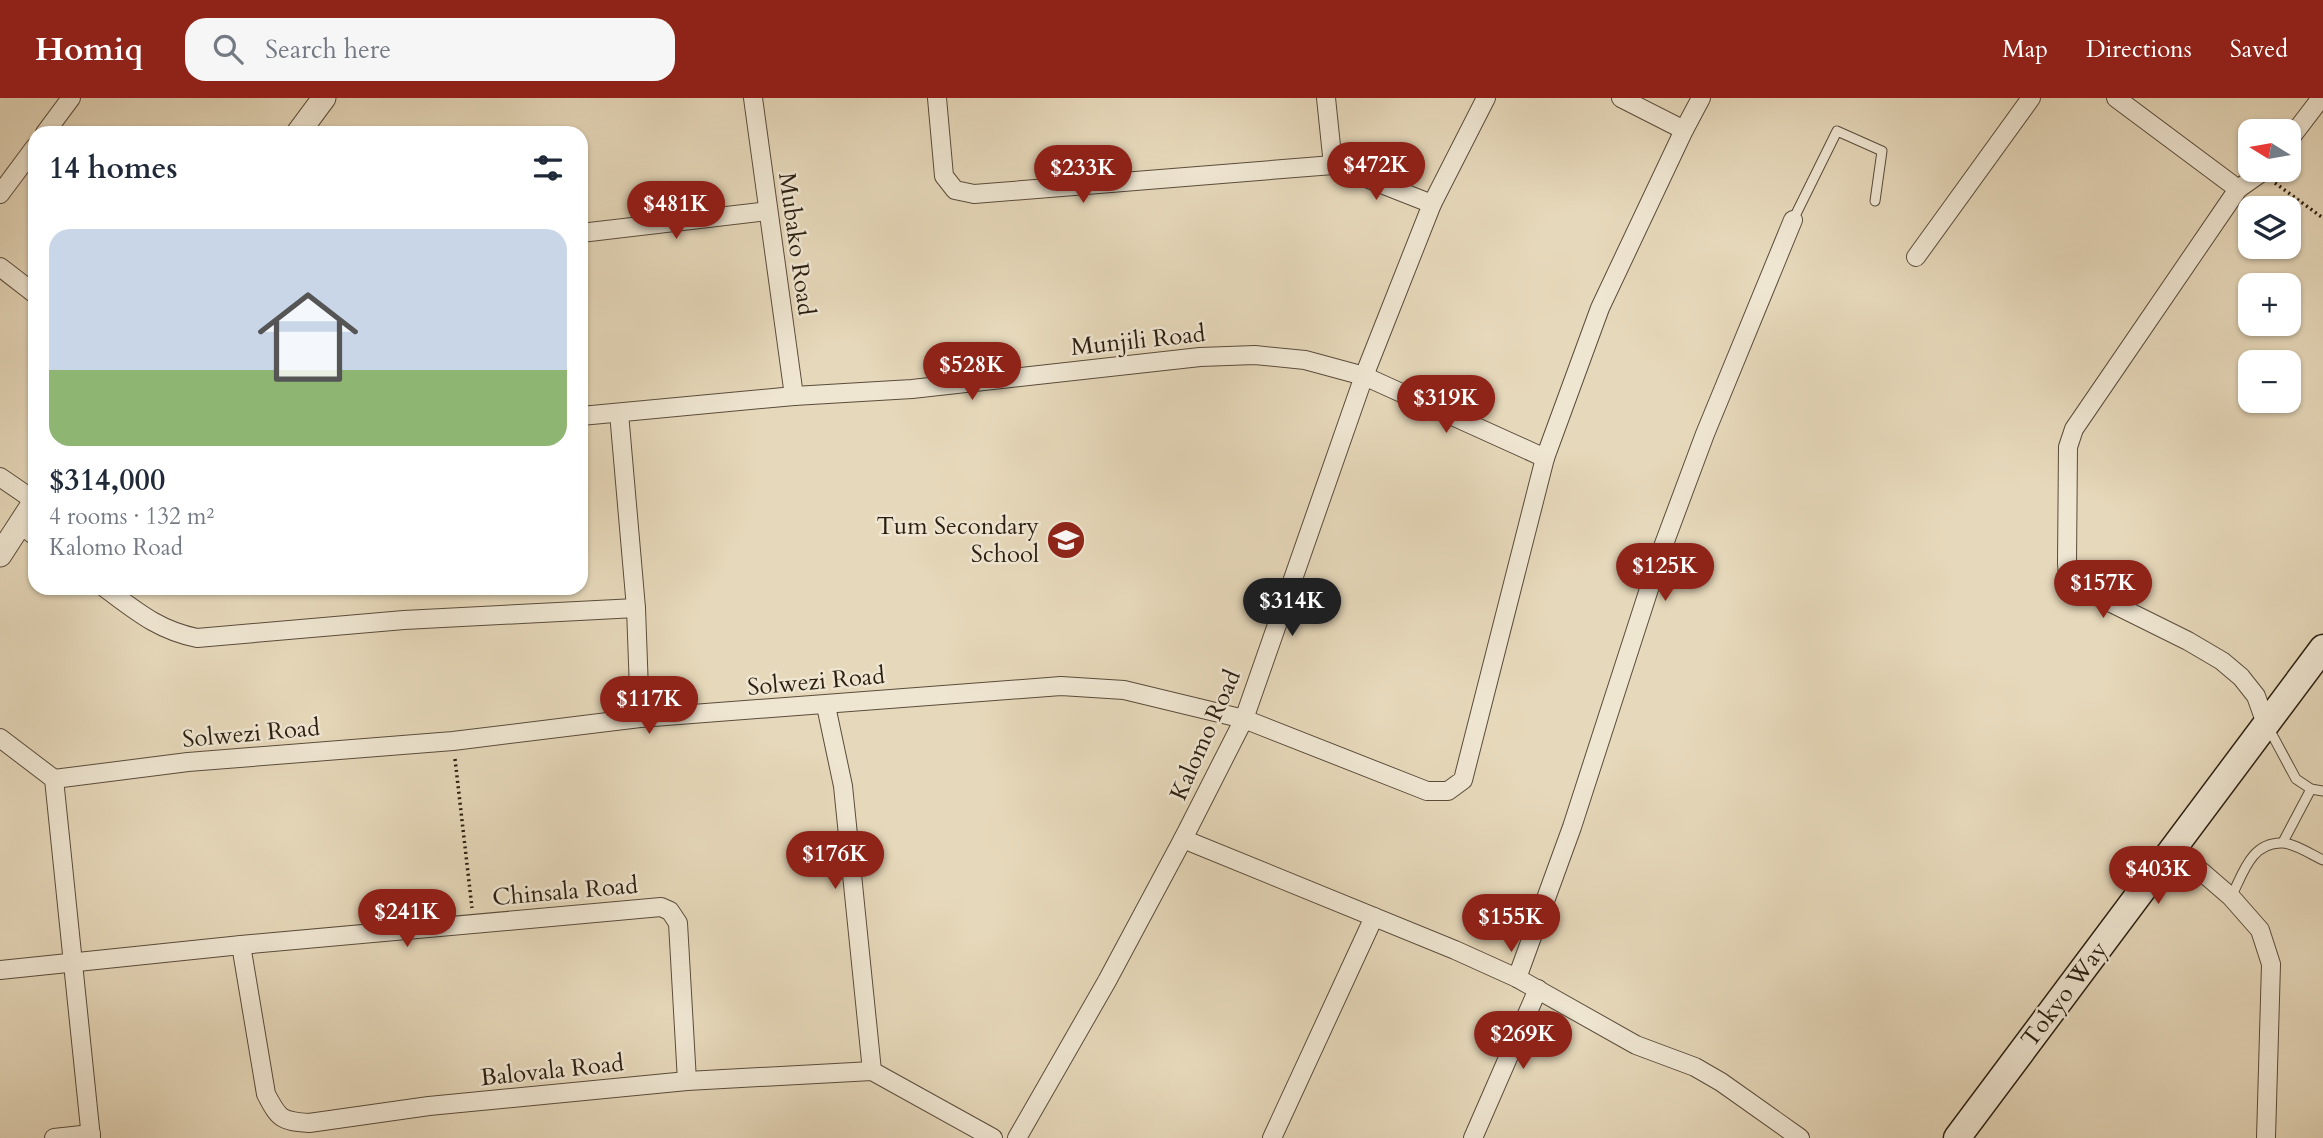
<!DOCTYPE html>
<html lang="en">
<head>
<meta charset="utf-8">
<style>
	body { margin:0; font-family:Cardo,serif; background:#f6f6f7; color:#1f2937; height:100vh; display:flex; flex-direction:column; font-size:26px; white-space:nowrap }
	* { box-sizing:border-box; margin:0 }
	p { font-size:23px; color:#747a83 }
	.icon { flex:none; width:38px; height:38px; fill:none; stroke:currentColor; stroke-width:2; stroke-linecap:round; stroke-linejoin:round }
	.map { position:relative; flex:1; overflow:hidden }
	.side { position:absolute; left:28px; top:28px; width:560px; height:469px; display:flex; flex-direction:column; background:#fff; border-radius:21px; box-shadow:0 2px 5px #0004 }
	.side>* { flex:none }
	.needle { width:46px; rotate:281deg }
	.controls { position:absolute; left:2238px; top:21px; display:grid; gap:14px }
	.controls a { display:grid; place-items:center; width:63px; height:63px; border-radius:14px; background:#fff; box-shadow:0 2px 5px #0004; font-size:35px }
	.price { position:absolute; translate:-50% -60px; padding:0 16px; border-radius:24px; background:#8f2418; color:#fff; font-size:23px; line-height:46px; filter:drop-shadow(0 2px 4px #0008) }
	.price::after { content:''; position:absolute; left:50%; top:42px; width:21px; height:16px; margin-left:-10px; background:inherit; clip-path:polygon(0 0,100% 0,50% 100%) }
	.price.selected { background:#222; color:#fff }
	ul { padding:0; list-style:none }
	li { display:grid; align-content:center; gap:14px; height:371px; padding:0 21px }
	li+li { border-top:2px solid #e0e1e3 }
	li span { display:grid; place-items:center; height:217px; border-radius:21px; color:#555 }
	li>.icon { margin-inline-start:auto }
	span .icon { width:126px; height:126px; fill:#fffc; stroke-width:1 }
	li b { font-size:30px }
	h2 { display:flex; justify-content:space-between; align-items:center; height:84px; padding:0 21px; font-size:30px }
	header { display:flex; align-items:center; gap:42px; box-sizing:border-box; height:98px; padding:0 35px; background:#8f2418; color:#fff }
	header strong { font-size:33px }
	nav { display:flex; gap:38px; margin-inline-start:auto; font-size:24px }
	.search { width:490px; height:63px; background:#f6f6f7; display:flex; align-items:center; gap:18px; box-sizing:border-box; padding:0 24px; border-radius:21px; color:#747a83; font-size:26px }
	.map>svg:first-child { display:block }
</style>
</head>
<body>
<header>
<strong>Homiq</strong>
<div class="search"><svg class="icon" aria-label="search" viewBox="0 0 24 24"><circle cx="10" cy="10" r="6"/><path d="M15 15l6 6"/></svg>Search here</div>
<nav><a>Map</a><a>Directions</a><a>Saved</a></nav>
</header>
<div class="map">
<svg width="2323" height="1040" viewBox="0 0 2323 1040">
	<rect width="100%" height="100%" fill="#e6d8ba"/>
	<filter id="stains"><feTurbulence type="fractalNoise" baseFrequency=".00286" numOctaves="4"/><feColorMatrix values="0 0 0 0 .2 0 0 0 0 .09 0 0 0 0 .02 0 0 0 .5 -.17"/></filter>
	<radialGradient id="worn" r=".72"><stop offset=".6" stop-color="#630" stop-opacity="0"/><stop offset="1" stop-color="#630" stop-opacity=".3"/></radialGradient>
	<g fill="none" stroke-linecap="round" stroke-linejoin="round">
		<g stroke="#5a4c3b" stroke-width="11">
			<g id="service">
				<path d="M1793,122L1837,33L1882,53L1875,103"/>
				<path d="M2268,629L2296,681L2311,691L2323,693"/>
				<path d="M2283,744L2311,691"/>
				<path d="M2231,799C2243,776 2251,744 2282,745C2294,745 2312,757 2323,762"/>
			</g>
		</g>
		<g stroke="#5a4c3b" stroke-width="20">
			<g id="minor">
				<path d="M753,0L794,298"/>
				<path d="M937,0L944,78L955,92L974,96L1333,67L1432,106"/>
				<path d="M1326,0L1333,67"/>
				<path d="M1621,0L1684,32"/>
				<path d="M2116,0L2238,91"/>
				<path d="M45,35L71,0"/>
				<path d="M2289,42L2321,0"/>
				<path d="M2265,72L2238,91L2074,331L2068,349L2067,465L2068,479L2075,487L2188,543L2222,563L2241,579L2256,598L2266,626"/>
				<path d="M0,96L35,49"/>
				<path d="M581,135L768,113"/>
				<path d="M1916,159L2031,0"/>
				<path d="M0,169L35,196"/>
				<path d="M619,315L636,510L640,620"/>
				<path d="M581,318L794,298L912,291L1200,259L1255,257L1305,262L1364,278L1545,360"/>
				<path d="M0,379L35,403"/>
				<path d="M21,427L35,438"/>
				<path d="M105,490C136,513 158,532 197,540L404,522L636,510"/>
				<path d="M826,608L843,688L872,973"/>
				<path d="M0,640L54,681L91,1040"/>
				<path d="M54,681L188,664L453,643L640,620L1061,588L1124,592L1244,621L1427,693H1448L1463,682L1545,360L1600,210L1684,32L1701,0"/>
				<path d="M1183,741L1455,852L1517,880L1636,947L1695,969L1721,984L1800,1040"/>
				<path d="M2173,749L2231,799L2260,832L2271,866L2266,1040"/>
				<path d="M241,847L266,996C279,1021 281,1023 309,1025L429,1008L687,983L872,973L993,1040"/>
				<path d="M0,872L241,847L661,809L670,813L678,825L687,983"/>
				<path d="M1517,880L1572,729L1661,454L1705,336L1793,122"/>
				<path d="M54,1040L91,1036"/>
				<path d="M1017,1040L1107,883L1183,741L1244,621L1364,278L1432,106L1486,0"/>
				<path d="M1272,1040L1374,819"/>
				<path d="M1473,1040L1538,891"/>
			</g>
		</g>
		<g stroke="#5a4c3b" stroke-width="25">
			<g id="tertiary">
				<path d="M298,35L324,0"/>
				<path d="M0,457L35,403"/>
			</g>
		</g>
		<g stroke="#2b1e11" stroke-width="29">
			<path id="secondary" d="M1957,1040L2323,550"/>
		</g>
		<g stroke="#2b1e11" stroke-width="3.5" stroke-dasharray="2 3.5" stroke-linecap="butt">
			<path d="M2275,85L2323,120"/>
			<path d="M455,661L472,810"/>
		</g>
		<use href="#service" stroke="#efe6d2" stroke-width="9"/>
		<use href="#minor" stroke="#efe6d2" stroke-width="18"/>
		<use href="#tertiary" stroke="#efe6d2" stroke-width="23"/>
		<use href="#secondary" stroke="#efe6d2" stroke-width="26"/>
	</g>
	<defs>
		<g id="school-disc" transform="scale(2.0125)"><circle r="9.5" fill="#8f2418" stroke="#efe6d2"/><path d="M0-5L7-2L0 1L-7-2ZM-4 1L0 2.5L4 1V4Q0 6-4 4Z" fill="#fff"/></g>
	</defs>
	<g fill-rule="evenodd">
		<use href="#school-disc" x="1066" y="442"/>
	</g>
	<g text-anchor="middle" stroke-width="5" stroke-linejoin="round" paint-order="stroke">
		<g font-size="24" fill="#2b1e11" stroke="#efe6d2">
			<text transform="translate(797 146) rotate(82)" y="8">Mubako Road</text>
			<text transform="translate(1138 242) rotate(-6)" y="8">Munjili Road</text>
			<text transform="translate(816 583) rotate(-5)" y="8">Solwezi Road</text>
			<text transform="translate(251 635) rotate(-5)" y="8">Solwezi Road</text>
			<text transform="translate(1205 637) rotate(-66)" y="8">Kalomo Road</text>
			<text transform="translate(565 793) rotate(-5)" y="8">Chinsala Road</text>
			<text transform="translate(2064 896) rotate(-53)" y="8">Tokyo Way</text>
			<text transform="translate(552 972) rotate(-6)" y="8">Balovala Road</text>
		</g>
		<g font-size="24" fill="#2b1e11" stroke="#efe6d2" text-anchor="end">
			<text x="1039" y="436">Tum Secondary<tspan x="1039" dy="28">School</tspan></text>
		</g>
	</g>
	<rect width="100%" height="100%" filter="url(#stains)"/>
	<rect width="100%" height="100%" fill="url(#worn)"/>
</svg>
<div class="controls">
<a><svg class="needle" viewBox="-14 -14 28 28"><path d="M0-13l5 13h-10z" fill="#e53935"/><path d="M0 13l5-13h-10z" fill="#747a83"/></svg></a>
<a><svg class="icon" aria-label="layers" viewBox="0 0 24 24"><path d="M12 4l9 5-9 5-9-5zM3 14l9 5 9-5"/></svg></a>
<a>+</a>
<a>−</a>
</div>
<b class="price" style="left:1376px;top:104px">$472K</b>
<b class="price" style="left:1083px;top:107px">$233K</b>
<b class="price" style="left:676px;top:143px">$481K</b>
<b class="price" style="left:972px;top:304px">$528K</b>
<b class="price" style="left:1446px;top:337px">$319K</b>
<b class="price" style="left:1665px;top:505px">$125K</b>
<b class="price" style="left:2103px;top:522px">$157K</b>
<b class="price selected" style="left:1292px;top:540px">$314K</b>
<b class="price" style="left:649px;top:638px">$117K</b>
<b class="price" style="left:835px;top:793px">$176K</b>
<b class="price" style="left:2158px;top:808px">$403K</b>
<b class="price" style="left:407px;top:851px">$241K</b>
<b class="price" style="left:1511px;top:856px">$155K</b>
<b class="price" style="left:1523px;top:973px">$269K</b>
<section class="side">
<h2>14 homes<svg class="icon" aria-label="filters" viewBox="0 0 24 24"><path d="M4 7h16M4 17h16"/><circle cx="9" cy="7" r="2"/><circle cx="15" cy="17" r="2"/></svg></h2>
<ul>
<li><span style="background:linear-gradient(#c9d6e8 65%,#8fb573 0)"><svg class="icon" aria-label="home" viewBox="0 0 24 24"><path d="M3 11l9-7 9 7M6 9v11h12V9"/></svg></span><div><b>$314,000</b><p>4 rooms · 132 m²</p><p>Kalomo Road</p></div></li>
</ul>
</section>
</div>
</body>
</html>
